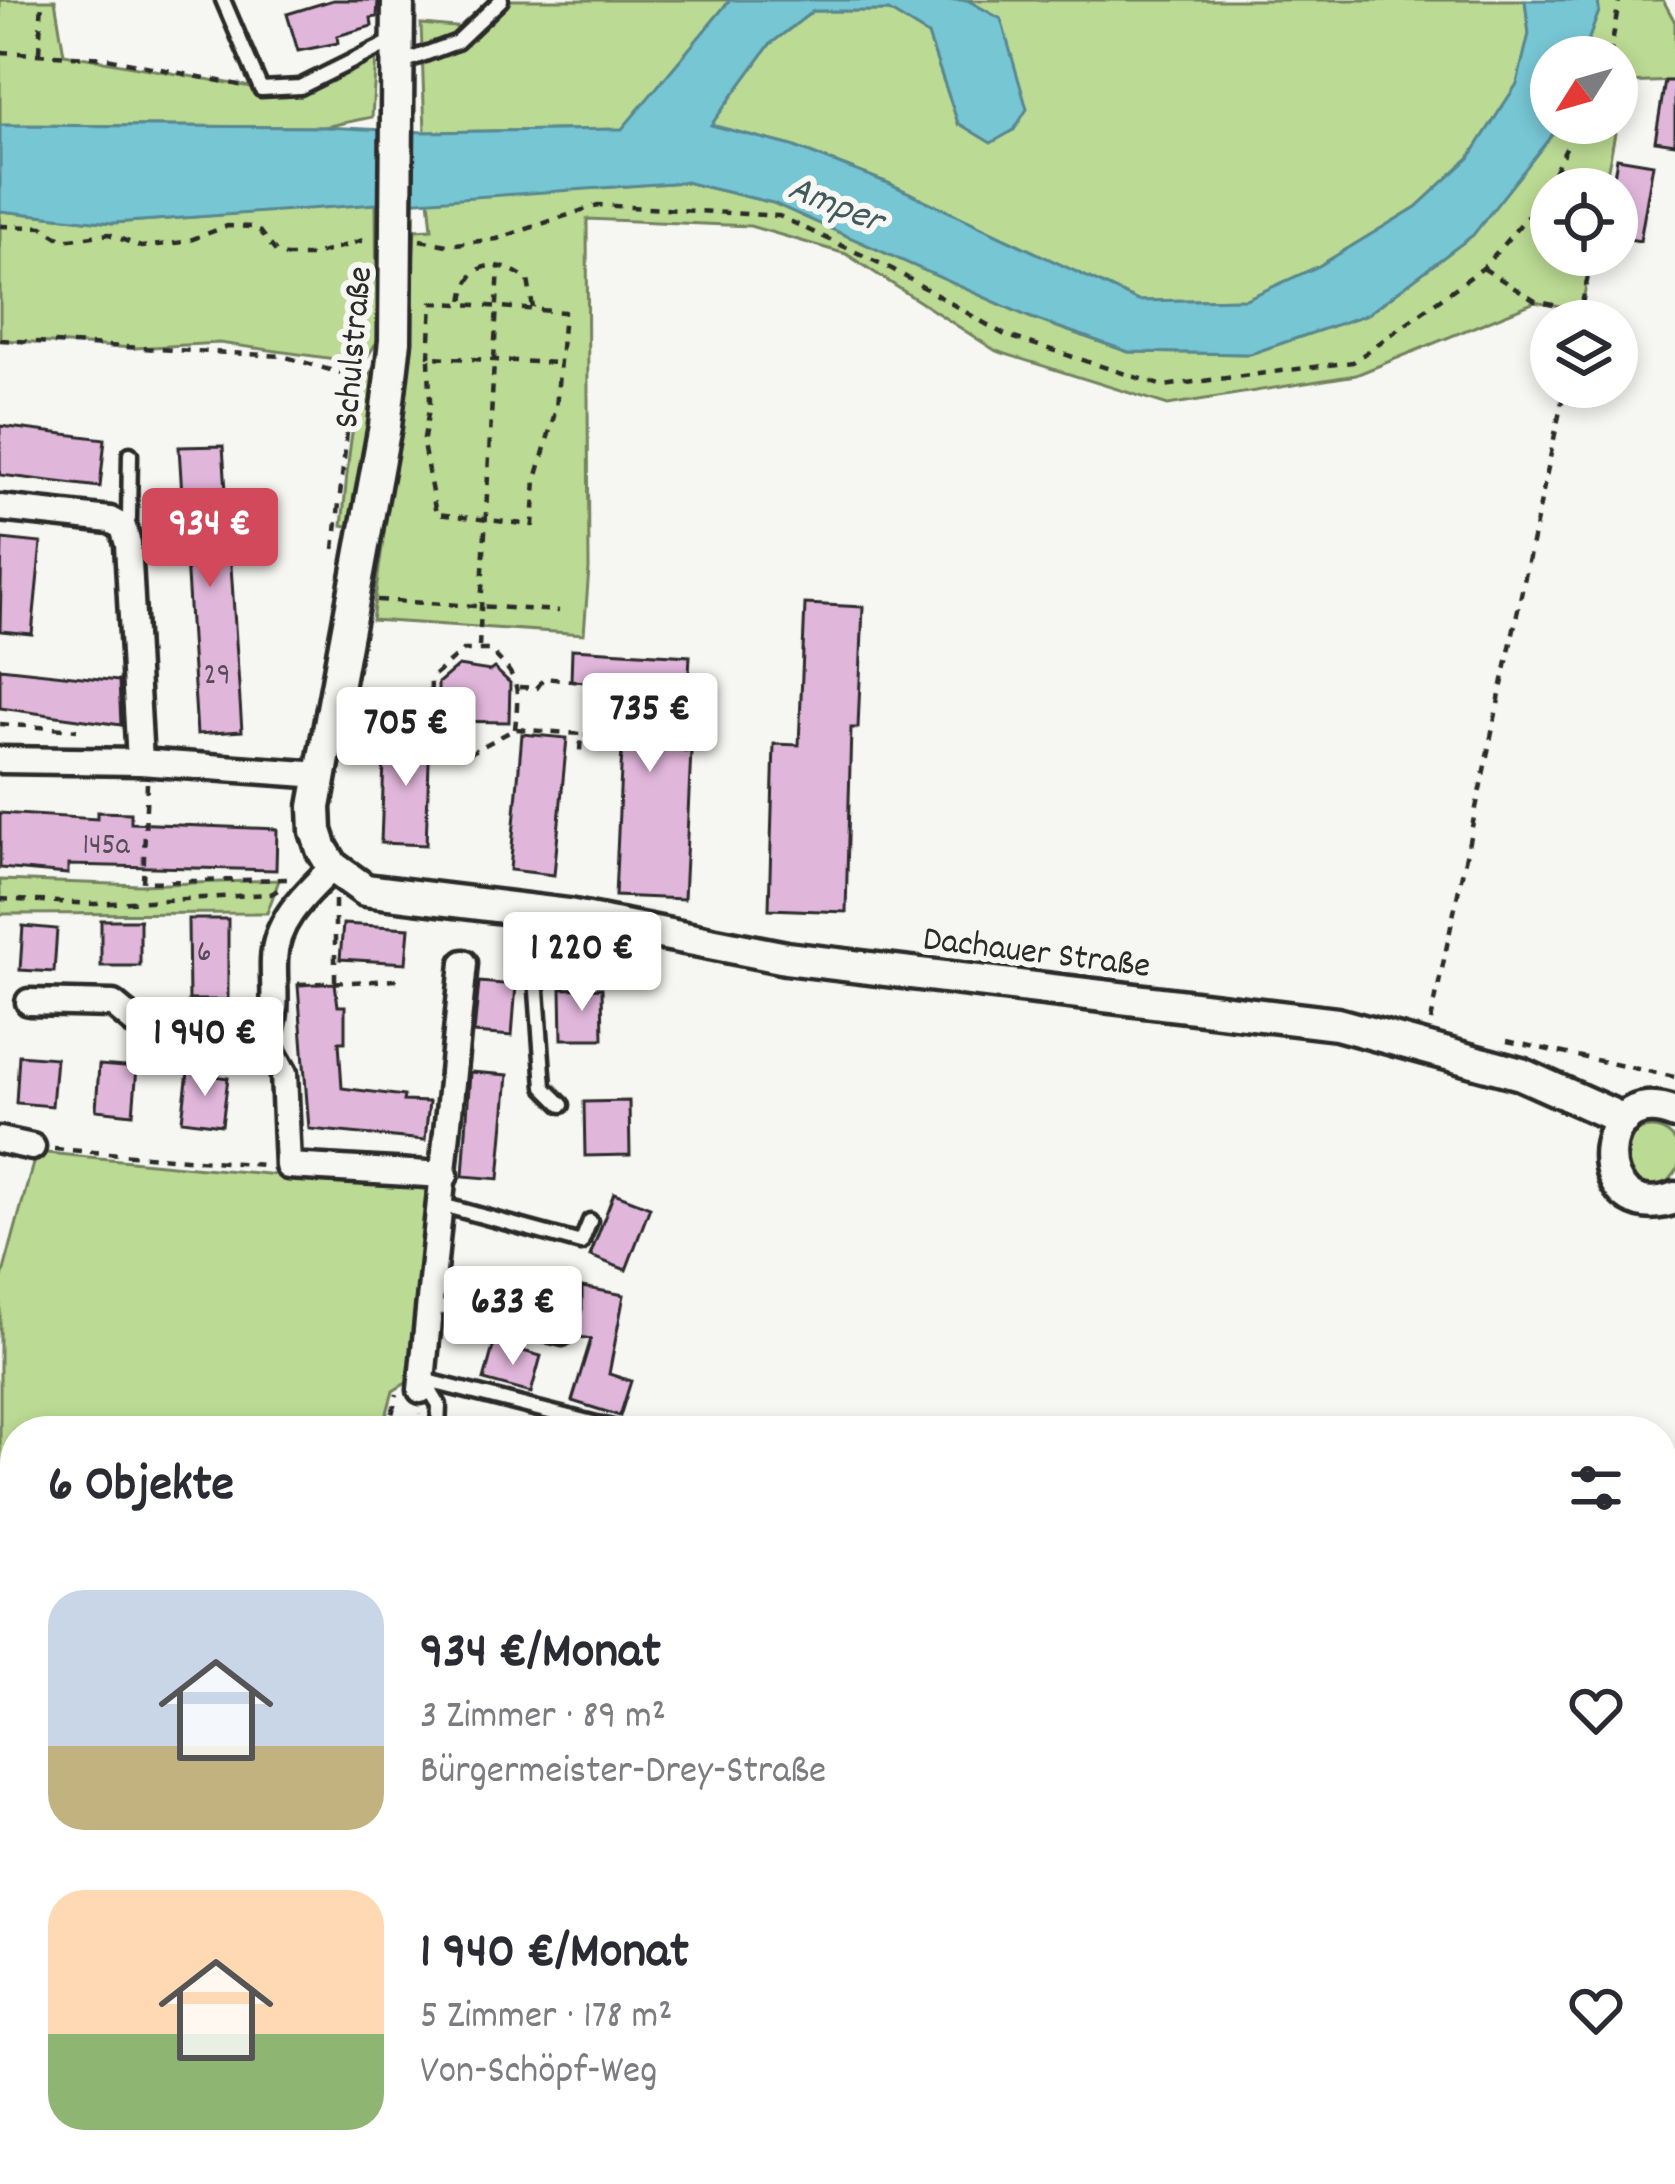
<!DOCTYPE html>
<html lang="de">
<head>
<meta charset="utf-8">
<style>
	body { margin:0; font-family:Dekko,sans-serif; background:#f7f7f7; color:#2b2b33; height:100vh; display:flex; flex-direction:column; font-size:45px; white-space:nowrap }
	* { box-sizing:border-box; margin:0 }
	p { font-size:39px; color:#7c7c81 }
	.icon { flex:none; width:66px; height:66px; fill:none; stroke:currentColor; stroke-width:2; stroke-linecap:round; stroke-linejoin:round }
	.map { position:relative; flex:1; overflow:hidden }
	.drawer { position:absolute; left:0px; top:1416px; width:1677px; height:768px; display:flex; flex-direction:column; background:#fff; border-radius:48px 48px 0 0; box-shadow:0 6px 18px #0003 }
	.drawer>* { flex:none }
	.needle { width:78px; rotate:233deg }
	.buttons { position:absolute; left:1530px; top:36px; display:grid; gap:24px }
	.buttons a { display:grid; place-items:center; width:108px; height:108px; border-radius:50%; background:#fff; box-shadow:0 6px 18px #0003; font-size:60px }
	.price { position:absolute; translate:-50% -102px; padding:0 27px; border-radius:12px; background:#fff; color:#222; font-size:39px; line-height:78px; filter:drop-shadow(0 3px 6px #0008) }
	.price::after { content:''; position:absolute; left:50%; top:72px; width:36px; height:27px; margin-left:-18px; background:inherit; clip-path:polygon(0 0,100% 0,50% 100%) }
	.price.selected { background:#d1495b; color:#fff }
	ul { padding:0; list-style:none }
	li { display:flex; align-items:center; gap:36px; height:300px; padding:0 48px }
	li span { display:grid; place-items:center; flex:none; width:336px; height:240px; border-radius:36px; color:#555 }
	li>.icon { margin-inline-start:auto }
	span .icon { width:144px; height:144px; fill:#fffc; stroke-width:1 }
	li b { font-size:51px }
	h2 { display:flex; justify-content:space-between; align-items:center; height:144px; padding:0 48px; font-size:51px }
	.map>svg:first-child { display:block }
</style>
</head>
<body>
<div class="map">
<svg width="1675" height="2184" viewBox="0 0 1675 2184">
	<rect width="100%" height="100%" fill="#f6f6f2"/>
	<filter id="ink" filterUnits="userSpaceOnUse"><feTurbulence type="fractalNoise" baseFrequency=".00833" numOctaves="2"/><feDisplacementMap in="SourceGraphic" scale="24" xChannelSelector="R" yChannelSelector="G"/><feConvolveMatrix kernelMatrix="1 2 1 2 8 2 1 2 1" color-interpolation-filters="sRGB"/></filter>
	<g filter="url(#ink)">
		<g fill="#f0e3eb">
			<path d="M0,1733L15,1737V2169H1369L1373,2184H0Z"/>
			<path d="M1662,2089L1675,2090V2184H1454L1466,2169H1662Z"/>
		</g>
		<g fill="#bbda93" stroke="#73825f" stroke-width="3">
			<path d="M0,0H55L64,54L301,96L376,56L372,117L324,127L0,125Z"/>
			<path d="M493,0H730L623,129L425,132L421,24L466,28Z"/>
			<path d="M967,0H1525L1529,34L1517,84L1469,158L1416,207L1319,266L1246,299L1138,301L888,183L792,146L710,125L770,44L813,11H890L928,35L958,123L1001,20Z"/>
			<path d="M1598,0H1663L1675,22V81L1624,83L1617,121V57H1582L1599,11Z"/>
			<path d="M1558,123H1617L1604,189H1551V255H1592L1581,311L1535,302L1356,375L1168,405L996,351L846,254L750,226L587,219L589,569L584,634L372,620L408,357L415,230L432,229L429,199L685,182L773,203L1029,317L1128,352L1250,354L1368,314L1473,235Z"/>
			<path d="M376,203L377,342L363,363L219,343L135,348L0,340V211L113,223Z"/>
			<path d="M382,358L362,486L351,527L342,525C348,480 348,388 382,358Z"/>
			<path d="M0,880L140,885L279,880L267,913L0,914Z"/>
			<circle cx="1651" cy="1157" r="29"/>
			<path d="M36,1152L435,1190L416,1377L393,1391L382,1431H15V1549L0,1551V1285Z"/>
		</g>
		<path fill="#77c6d4" stroke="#598890" stroke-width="3" d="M730,0H967L1001,19L1027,109L1014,130L991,143L958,123L928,35L889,11H813L770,44L711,125L792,146L888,183L1138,301L1246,299L1319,266L1416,207L1469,158L1517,84L1529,34L1525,0H1598L1599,11L1582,57H1551V123H1558L1555,131L1473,235L1368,314L1250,354L1129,352L1029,317L773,203L685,182L113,223L0,211V125L324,127L425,132L622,129Z"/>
		<g fill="#e1b6db" stroke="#2b2b2b" stroke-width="3">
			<path d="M333,0H378L377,17L371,18L372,26L337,36L338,43L298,51L287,14Z"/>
			<path d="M1665,81H1675V144L1655,141Z"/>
			<path d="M1617,158L1653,164L1640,241L1617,237V189H1612Z"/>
			<path d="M0,426L105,439L100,487L0,475Z"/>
			<path d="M223,446L242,731L197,734L179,447Z"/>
			<path d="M2,539L41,543L32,634L0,631Z"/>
			<path d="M805,604L863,607L858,728H851L846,912L769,909L774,744L799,745Z"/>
			<path d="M572,649L690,656L685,751H691L684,899L615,896L622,748L658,750L661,686L571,681Z"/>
			<path d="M458,666L490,671L494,668L510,683L509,722L438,721V683Z"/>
			<path d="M0,668L119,681L121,725L0,708Z"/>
			<path d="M385,733L430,735L426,845L381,843Z"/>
			<path d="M522,734L567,738L554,875L510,870Z"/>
			<path d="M97,812L131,813V823L277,829L276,870L68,865V874L0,868V813L97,819Z"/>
			<path d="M188,919H228V1000H189Z"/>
			<rect x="101" y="920" width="39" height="46"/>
			<path d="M343,924L409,928L406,963L340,959Z"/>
			<path d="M23,926L57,929L54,972L20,970Z"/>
			<path d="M479,982L516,985L512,1036L474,1033Z"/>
			<path d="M335,983L338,1006H345V1042H339L342,1088L404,1096L403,1101L429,1102L425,1140L309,1129L298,985Z"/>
			<path d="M602,988L603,1039H562L561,989Z"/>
			<path d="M19,1055L56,1058L52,1106L16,1103Z"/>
			<path d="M99,1065L137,1068L133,1114L96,1110Z"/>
			<path d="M188,1072L228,1078L222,1125L182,1120Z"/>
			<path d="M470,1072L508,1075L499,1179L463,1176Z"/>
			<path d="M629,1101L630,1155L585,1156L584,1102Z"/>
			<path d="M614,1193L650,1207L626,1270L590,1256Z"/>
			<path d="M473,1271L513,1277L509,1305L469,1299Z"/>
			<path d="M582,1287L624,1295L609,1374L631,1381L620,1416L572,1401L591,1339L574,1336L582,1309Z"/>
			<path d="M494,1343L541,1356L531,1393L484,1380Z"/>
		</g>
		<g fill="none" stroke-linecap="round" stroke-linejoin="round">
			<g stroke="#2b2b2b" stroke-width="21">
				<g id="service">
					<path d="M223,0L261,89L300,87L393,41"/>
					<path d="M398,64L457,42L501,0"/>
					<path d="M123,527L129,519L130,454"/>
					<path d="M540,916L536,977L544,1087L562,1105"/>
					<path d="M442,1205L581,1243L590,1221"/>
					<path d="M432,1305L563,1338L572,1307"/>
					<path d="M424,1380L624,1431"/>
					<path d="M425,1382L439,1405L438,1431"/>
					<path d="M0,2098L15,2103"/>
					<path d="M152,2184L157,2169"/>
					<path d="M445,2184L447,2169"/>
					<path d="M1660,2184L1675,2174"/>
				</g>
			</g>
			<g stroke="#2b2b2b" stroke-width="33">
				<g id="minor">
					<path d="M0,508L110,520L123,527L128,544L140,762"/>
					<path d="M0,760L140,762L321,775"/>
					<path d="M333,867C307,893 275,920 274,960C273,990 279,1014 266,1042L284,1073L288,1166L445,1175"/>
					<path d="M29,1002L113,1004L155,1039L266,1042"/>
					<path d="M0,1140L32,1147"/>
					<path d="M421,1390L464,963"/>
				</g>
			</g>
			<g stroke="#2b2b2b" stroke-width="39">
				<g id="tertiary">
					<path d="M398,0L395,341L385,426L315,807L316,831L322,849L333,867L365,890L568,915L786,958L1337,1024L1521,1074L1624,1120"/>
					<path d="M1675,1113C1590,1078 1587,1231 1675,1198"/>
				</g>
			</g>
			<g stroke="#2b2b2b" stroke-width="48">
				<g id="trunk">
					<path d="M0,1672L15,1676"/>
					<path d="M0,1715L15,1719"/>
					<path d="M1662,2035L1675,2037"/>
					<path d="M1662,2073L1675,2074"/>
					<path d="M1393,2169L1396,2184"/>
					<path d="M1444,2184L1453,2169"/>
				</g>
			</g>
			<g stroke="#2b2b2b" stroke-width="4.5" stroke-dasharray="9 9" stroke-linecap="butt">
				<path d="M0,52L107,58L244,86"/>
				<path d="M39,52L42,0"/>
				<path d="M1610,57L1619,0"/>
				<path d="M0,226L43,227L63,240L109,234L141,247L185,242L227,226L252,227L261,232L276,252L286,256H311L370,238"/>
				<path d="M420,240L447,245L497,239L598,205L779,216L892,269L1005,335L1163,386L1353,362L1483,268L1539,203L1578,123"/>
				<path d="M1483,268L1535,301L1581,311"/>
				<path d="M533,308L528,280C497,257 466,260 463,304L564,312L556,409L536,479L533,525L436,514L423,444L430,403L429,357L558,363"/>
				<path d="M1578,321L1589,272"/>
				<path d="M0,340L283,356L357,378"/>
				<path d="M429,357L432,303L462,304"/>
				<path d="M334,549L350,405L364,367"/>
				<path d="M377,600L559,611"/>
				<path d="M479,647L499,265"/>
				<path d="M519,687L537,688L544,678L600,684L599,735L581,734"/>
				<path d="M0,724L77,730"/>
				<path d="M515,729C519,688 521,678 489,650H463L431,678L430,728L472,752L515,729L581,734L580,752"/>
				<path d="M599,735L710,741"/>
				<path d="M147,783L143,882L290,879"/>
				<path d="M0,899L96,904L271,894L280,889"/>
				<path d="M335,900V983"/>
				<path d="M298,984L400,980"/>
				<path d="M1431,1021L1565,387"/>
				<path d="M1507,1041L1675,1077"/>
				<path d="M54,1149L264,1165"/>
				<path d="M388,1431L397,1394"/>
				<path d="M418,1431L419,1413"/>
				<path d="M0,1563L15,1562"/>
				<path d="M384,2184V2169"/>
				<path d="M409,2184L411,2169"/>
			</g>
			<use href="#service" stroke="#f6f6f2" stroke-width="12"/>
			<use href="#minor" stroke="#f6f6f2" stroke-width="24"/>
			<use href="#tertiary" stroke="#f6f6f2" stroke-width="30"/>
			<use href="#trunk" stroke="#fcdcac" stroke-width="39"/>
		</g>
	</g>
	<g text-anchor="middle" stroke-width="12" stroke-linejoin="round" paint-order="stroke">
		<g font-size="30" fill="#584e57">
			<text x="217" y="683">29</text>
			<text x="106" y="853">145a</text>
			<text x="204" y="960">6</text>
		</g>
		<g font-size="36" fill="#2b2b2b" stroke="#f6f6f2">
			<text transform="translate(350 347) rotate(-85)" y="13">Schulstraße</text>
			<text transform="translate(1037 949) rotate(7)" y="13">Dachauer Straße</text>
		</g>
		<g font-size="39" font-style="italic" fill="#425a5e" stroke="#f6f6f2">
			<text transform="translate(837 201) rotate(22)" y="14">Amper</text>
		</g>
	</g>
</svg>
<div class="buttons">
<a><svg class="needle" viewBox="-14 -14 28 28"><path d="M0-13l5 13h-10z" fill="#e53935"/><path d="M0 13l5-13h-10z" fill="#7c7c81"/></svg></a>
<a><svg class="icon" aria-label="locate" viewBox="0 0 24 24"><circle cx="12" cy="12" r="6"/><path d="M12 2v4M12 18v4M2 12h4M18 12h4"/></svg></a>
<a><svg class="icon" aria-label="layers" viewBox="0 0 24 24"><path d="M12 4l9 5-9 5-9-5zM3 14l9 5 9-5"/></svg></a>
</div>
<b class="price selected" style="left:210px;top:590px">934 €</b>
<b class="price" style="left:650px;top:775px">735 €</b>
<b class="price" style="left:406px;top:789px">705 €</b>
<b class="price" style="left:582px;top:1014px">1 220 €</b>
<b class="price" style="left:205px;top:1099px">1 940 €</b>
<b class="price" style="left:513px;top:1368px">633 €</b>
<section class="drawer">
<h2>6 Objekte<svg class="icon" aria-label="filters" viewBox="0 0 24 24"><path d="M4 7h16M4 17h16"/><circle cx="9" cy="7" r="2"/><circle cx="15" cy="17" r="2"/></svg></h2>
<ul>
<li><span style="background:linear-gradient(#c9d6e8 65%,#c2b280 0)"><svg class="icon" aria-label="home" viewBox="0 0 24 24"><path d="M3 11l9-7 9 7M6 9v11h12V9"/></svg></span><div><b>934 €/Monat</b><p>3 Zimmer · 89 m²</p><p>Bürgermeister-Drey-Straße</p></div><svg class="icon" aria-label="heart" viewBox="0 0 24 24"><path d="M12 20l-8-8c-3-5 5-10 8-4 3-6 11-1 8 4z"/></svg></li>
<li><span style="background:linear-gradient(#ffd9b3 60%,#8fb573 0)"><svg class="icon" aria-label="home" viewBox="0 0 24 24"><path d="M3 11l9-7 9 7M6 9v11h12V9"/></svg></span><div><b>1 940 €/Monat</b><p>5 Zimmer · 178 m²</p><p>Von-Schöpf-Weg</p></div><svg class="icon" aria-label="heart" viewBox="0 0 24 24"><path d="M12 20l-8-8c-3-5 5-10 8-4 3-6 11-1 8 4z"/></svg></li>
</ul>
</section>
</div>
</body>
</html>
